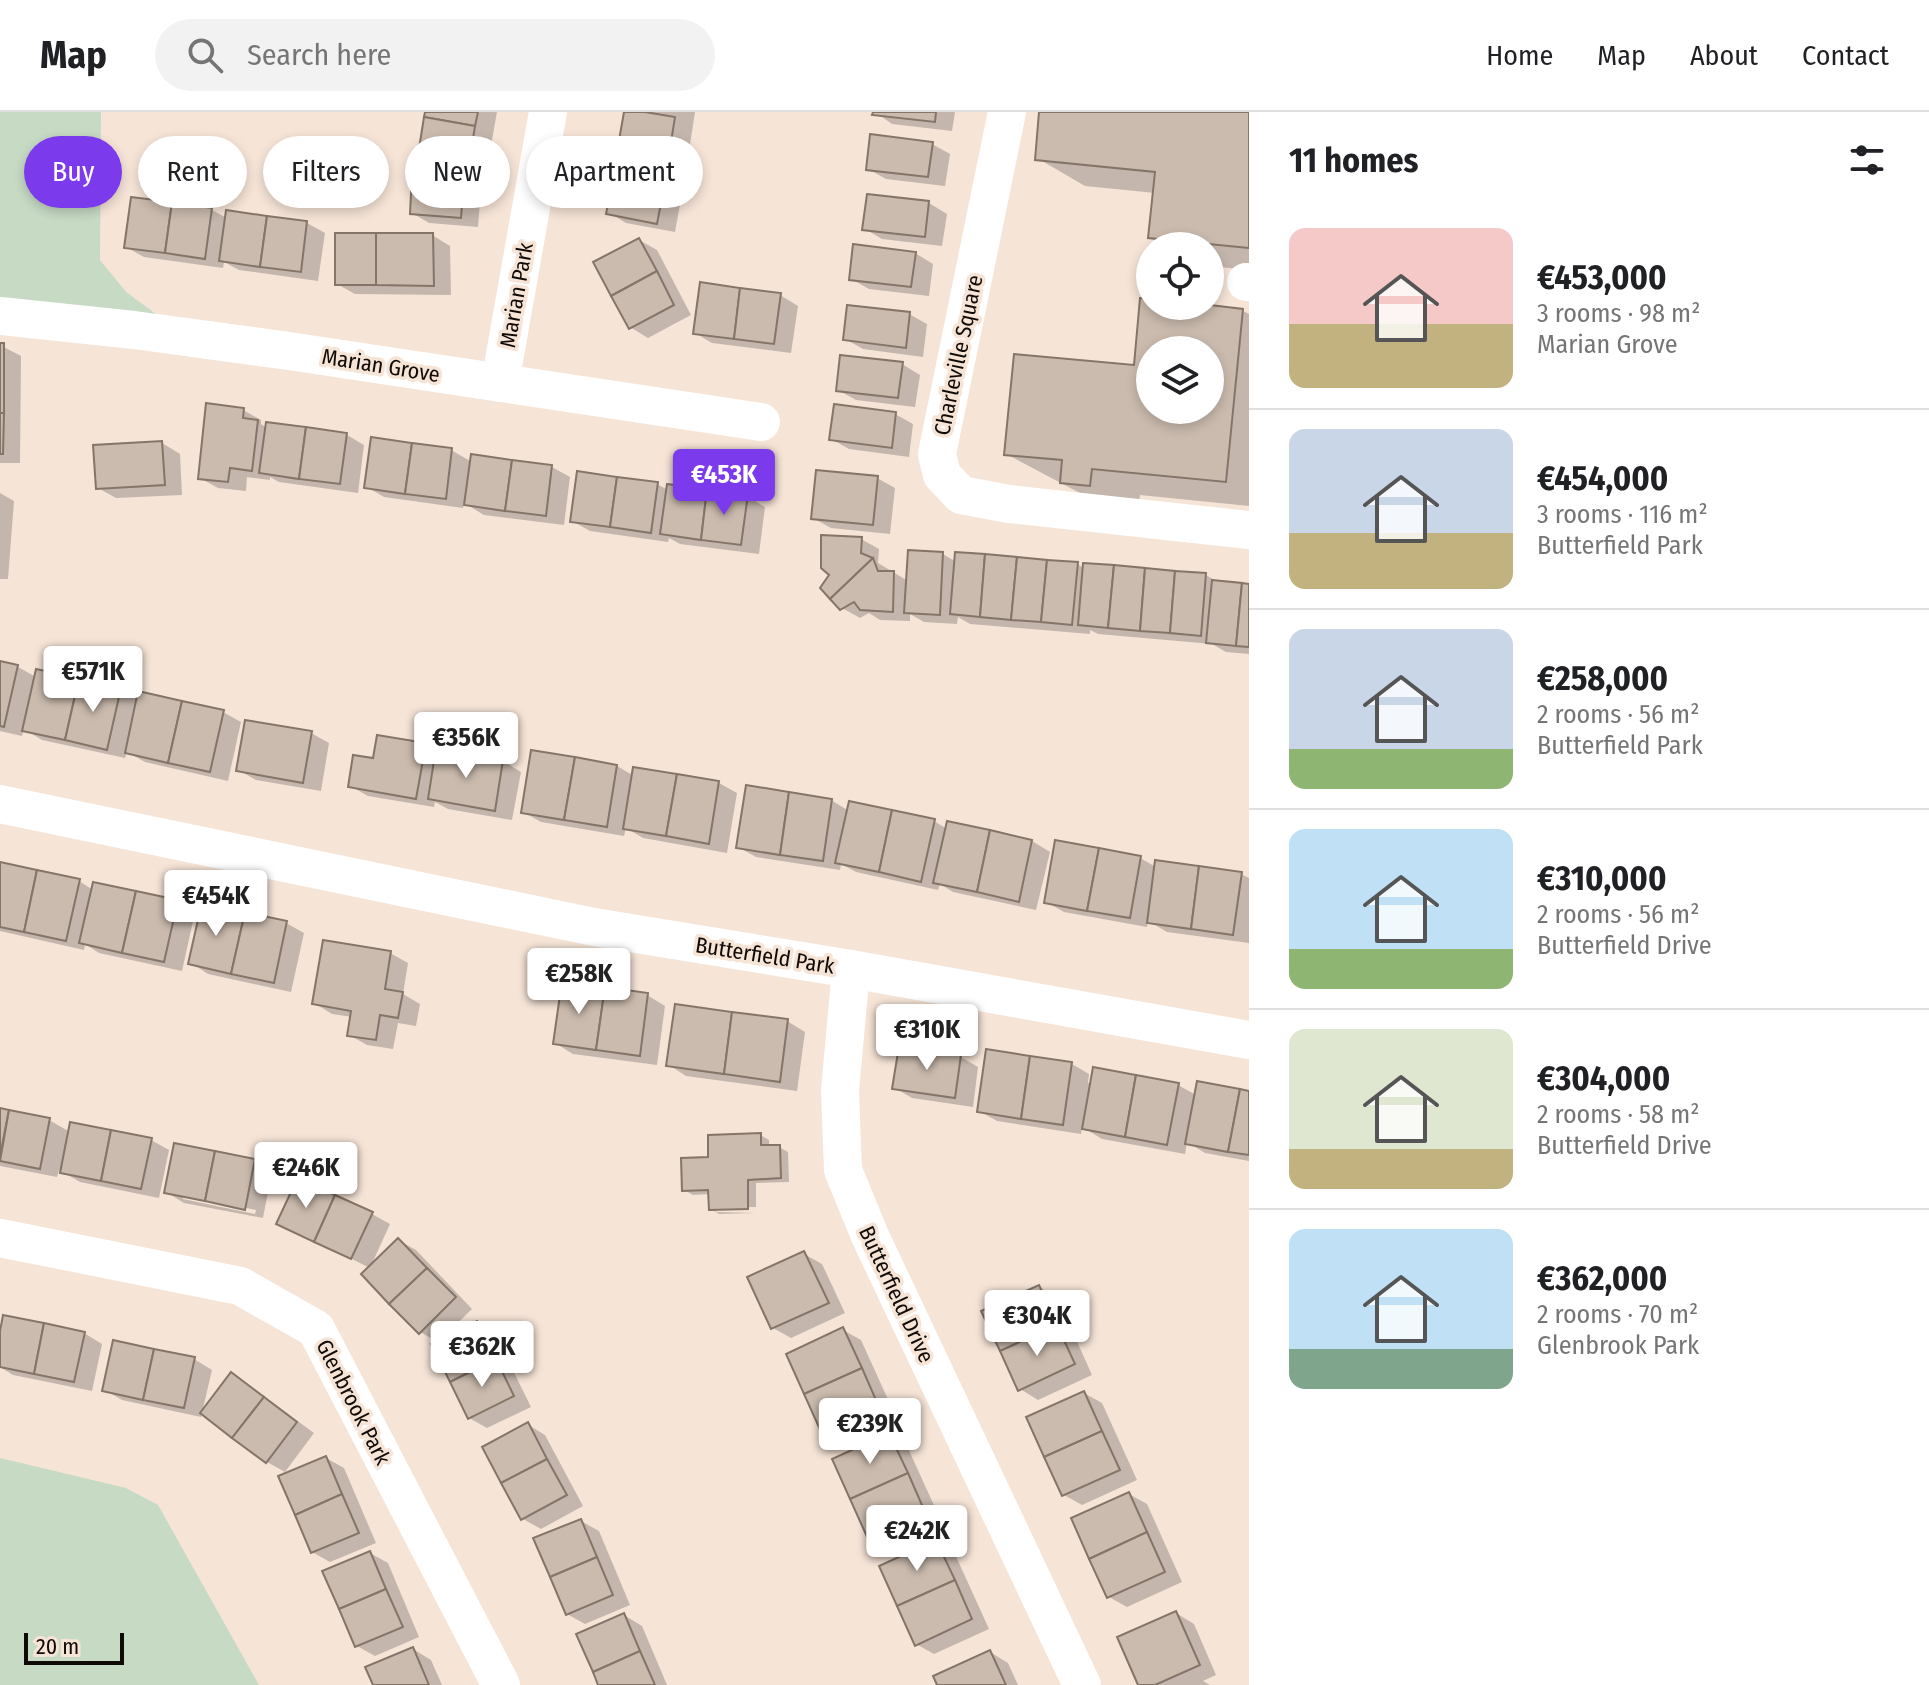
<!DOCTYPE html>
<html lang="en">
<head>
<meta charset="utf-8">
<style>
	body { margin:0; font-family:"Fira Sans Condensed",sans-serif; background:#f2f2f2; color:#202124; height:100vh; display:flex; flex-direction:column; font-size:30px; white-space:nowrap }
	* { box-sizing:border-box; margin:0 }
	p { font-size:26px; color:#757577 }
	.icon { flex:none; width:44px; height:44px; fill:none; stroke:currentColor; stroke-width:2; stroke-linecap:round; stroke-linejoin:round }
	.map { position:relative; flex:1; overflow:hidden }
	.side { display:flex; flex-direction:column; background:#fff; width:680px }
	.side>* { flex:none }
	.top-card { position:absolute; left:24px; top:24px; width:760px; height:72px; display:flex; gap:16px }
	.controls { position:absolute; left:1136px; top:120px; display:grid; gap:16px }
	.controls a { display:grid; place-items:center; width:88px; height:88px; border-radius:50%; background:#fff; box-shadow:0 4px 12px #0003; font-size:40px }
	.scale { position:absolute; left:24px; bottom:20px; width:100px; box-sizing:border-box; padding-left:8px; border:4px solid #100a07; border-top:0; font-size:22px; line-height:28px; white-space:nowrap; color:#100a07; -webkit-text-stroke:6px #f6e4d7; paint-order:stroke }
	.price { position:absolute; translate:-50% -68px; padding:0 18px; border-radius:8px; background:#fff; color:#222; font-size:26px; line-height:52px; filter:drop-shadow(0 2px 4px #0008) }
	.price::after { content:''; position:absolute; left:50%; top:48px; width:24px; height:18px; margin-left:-12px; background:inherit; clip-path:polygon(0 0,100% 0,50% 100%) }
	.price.active { background:#7c3aed; color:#fff }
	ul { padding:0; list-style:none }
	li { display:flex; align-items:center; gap:24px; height:200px; padding:0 40px }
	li+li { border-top:2px solid #e0e0e0 }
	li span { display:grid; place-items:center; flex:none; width:224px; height:160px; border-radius:16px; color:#555 }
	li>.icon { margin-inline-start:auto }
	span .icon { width:96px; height:96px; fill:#fffc; stroke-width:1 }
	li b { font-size:34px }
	h2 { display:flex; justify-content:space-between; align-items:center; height:96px; padding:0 40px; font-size:34px }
	.chip { padding:0 28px; border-radius:36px; background:#fff; box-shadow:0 4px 12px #0003; font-size:28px; line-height:72px }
	.chip.active { background:#7c3aed; color:#fff }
	header { display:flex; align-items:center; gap:48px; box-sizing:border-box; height:112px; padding:0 40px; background:#fff; border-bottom:2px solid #e0e0e0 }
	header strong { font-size:38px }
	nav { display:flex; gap:44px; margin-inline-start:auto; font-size:28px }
	.search { width:560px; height:72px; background:#f2f2f2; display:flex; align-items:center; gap:20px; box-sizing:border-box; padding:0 28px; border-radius:44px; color:#757577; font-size:30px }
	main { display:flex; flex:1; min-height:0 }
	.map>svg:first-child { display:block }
</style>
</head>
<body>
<header>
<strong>Map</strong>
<div class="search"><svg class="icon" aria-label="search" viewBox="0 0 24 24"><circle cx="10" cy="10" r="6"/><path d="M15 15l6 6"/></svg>Search here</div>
<nav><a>Home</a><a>Map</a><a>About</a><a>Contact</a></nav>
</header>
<main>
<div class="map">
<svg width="1249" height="1573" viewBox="0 0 1249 1573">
	<rect width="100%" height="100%" fill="#f6e4d7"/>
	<g fill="#c6dac4">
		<path d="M0,0H101L100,148L126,180L160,205L0,201Z"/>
		<path d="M0,1346L126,1376L158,1393L259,1573H0Z"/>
	</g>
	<g fill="#0003" fill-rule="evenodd">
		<path d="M427,0H497L486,61L438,52L420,42Z"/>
		<path d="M626,0H695L687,52L638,43L620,33Z"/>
		<path d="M875,0H955L952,19L892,12Z"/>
		<path d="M1041,0H1249V158L1210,154V134H1167L1151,125L1155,81L1085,74L1037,46Z"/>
		<path d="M932,32L950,42L945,74L886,67L868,57Z"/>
		<path d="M464,67L481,77L478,115L429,111L412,101Z"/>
		<path d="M663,77L681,87L675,120L626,111L608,100Z"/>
		<path d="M869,84L929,91L947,102L942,134L882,127L865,117Z"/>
		<path d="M212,98L227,106L307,111L325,121L318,169L239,158L224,150L223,156L144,145L126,135Z"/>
		<path d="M432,123L450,134L451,183L355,182L337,172Z"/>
		<path d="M639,128L657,138L691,203L648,226L630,215Z"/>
		<path d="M915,141L933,152L929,184L869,177L851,167Z"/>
		<path d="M780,183L798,194L791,241L712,231L695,221Z"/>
		<path d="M1150,189V194L1243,199L1249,202V394L1140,383L1138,400L1110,397L1006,342L1136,255ZM1150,238H1210V298H1150Z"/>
		<path d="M909,202L927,212L923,245L863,237L845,227Z"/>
		<path d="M0,233L21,244L20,351H0Z"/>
		<path d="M902,252L920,263L915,295L856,288L838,278Z"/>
		<path d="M243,298L261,308V312L267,316L347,323L364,333L358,381L279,370L270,365V368L247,365L246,379L218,376L200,366Z"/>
		<path d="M895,302L913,312L909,345L849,337L831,327Z"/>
		<path d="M162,331L180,342L182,383L116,386L98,376Z"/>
		<path d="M451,338L472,350L473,344L552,355L570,365L564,413L484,403L464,391L463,396L384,385L367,375Z"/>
		<path d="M877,366L895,376L890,422L831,416L813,406Z"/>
		<path d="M657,372L668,378L747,384L765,395L759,442L680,432L669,426L668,430L590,419L572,409Z"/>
		<path d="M0,381L14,389L8,467H0Z"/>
		<path d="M861,427L879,437L878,451L908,469L943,442L956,450L1077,452L1085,457V453L1206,463L1220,471L1249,474V542L1226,540L1212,532L1098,522L1090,518V522L970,512L958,505L957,512L924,510L910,502V509L880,508L869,501L860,506L842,496Z"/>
		<path d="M0,551L18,555L36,565L120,577L139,588L223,600L241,610L228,669L145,650L127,640L125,646L42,628L24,617L22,624L0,619Z"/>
		<path d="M311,621L329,631L321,679L256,668L238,658Z"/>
		<path d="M425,633L438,640V638L503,649L521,660L512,708L448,697L435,690L434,695L368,684L350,674L374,649Z"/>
		<path d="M617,654L634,664L635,657L719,671L737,681L727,741L643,726L626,716L624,724L541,710L523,700Z"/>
		<path d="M831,688L849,699L934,709L947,717L949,711L1032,729L1050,740L1036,798L953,780L940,772L938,778L856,760L841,752L840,758L756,745L738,735Z"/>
		<path d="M1140,746L1156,755L1241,762L1249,766V831L1167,820L1148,809L1147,815L1064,800L1046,790Z"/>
		<path d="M0,752L79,769L93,778L95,772L178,790L195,800L182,859L99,841L85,832L84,838L0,819Z"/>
		<path d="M286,811L304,821L291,880L208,862L191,851Z"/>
		<path d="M390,841L408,851L403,882L420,892L416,914L398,911L393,937L367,933L349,923L352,905L332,902L314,891Z"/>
		<path d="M647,883L665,894L657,953L573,942L555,931Z"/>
		<path d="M787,909L805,920L797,979L686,964L669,953Z"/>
		<path d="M961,945L978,955L973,995L912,986L895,976Z"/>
		<path d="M1072,952L1089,962L1088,971L1178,973L1196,983L1249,981V1049L1205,1041L1187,1030L1185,1042L1102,1027L1082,1015L1081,1022L997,1009L979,999Z"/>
		<path d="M0,998L49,1008L70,1020L151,1028L169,1038L159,1086L80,1070L59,1058L57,1065L0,1054Z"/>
		<path d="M760,1023L769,1028V1035H779L788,1040L789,1070L756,1071V1095L716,1096V1100L756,1101L719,1102L711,1097L710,1082L693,1083L684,1078L710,1047Z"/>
		<path d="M176,1033L255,1049L272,1059L263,1106L184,1091L166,1080ZM183,1083L256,1098L255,1102L183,1087Z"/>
		<path d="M372,1102L390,1112L370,1156L398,1128L416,1138L472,1197L438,1230L420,1220L370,1156L279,1111Z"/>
		<path d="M804,1142L822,1152L845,1201L791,1226L773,1216Z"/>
		<path d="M1039,1175L1057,1185L1092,1263L1038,1288L1020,1277Z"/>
		<path d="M477,1212L495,1222L531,1295L487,1316L469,1306Z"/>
		<path d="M843,1218L861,1228L896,1305L841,1330L823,1320Z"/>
		<path d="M84,1221L102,1232L92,1279L13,1263L0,1255V1229Z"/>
		<path d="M194,1247L212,1258L201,1305L122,1288L105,1278Z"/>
		<path d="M231,1262L249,1273L314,1321L285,1360L267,1350Z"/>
		<path d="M1084,1281L1102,1291L1137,1368L1082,1393L1064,1383Z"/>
		<path d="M527,1312L545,1323L583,1394L541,1417L523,1407Z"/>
		<path d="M889,1323L907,1334L942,1411L887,1436L869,1425Z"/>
		<path d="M326,1346L344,1356L376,1431L330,1450L312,1440Z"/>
		<path d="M1129,1382L1147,1392L1182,1470L1127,1495L1109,1485Z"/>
		<path d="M581,1409L599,1419L630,1493L585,1512L567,1502Z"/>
		<path d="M936,1430L954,1440L989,1517L934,1542L916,1532Z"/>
		<path d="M370,1441L388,1451L419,1525L375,1544L357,1534Z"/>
		<path d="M1176,1501L1194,1512L1216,1563L1203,1569L1210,1573H1141Z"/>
		<path d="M624,1503L642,1514L667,1573H600Z"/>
		<path d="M413,1537L431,1548L442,1573H375Z"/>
		<path d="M990,1540L1008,1551L1018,1573H939Z"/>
	</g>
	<g fill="#cbbbae" stroke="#847568" stroke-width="2" fill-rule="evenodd">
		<path d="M425,0H478L475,14L424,5Z"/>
		<path d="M624,0H645L675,5L669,43L618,34Z"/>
		<path d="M873,0H936L935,10L872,3Z"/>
		<path d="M1039,0H1249V136L1148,126L1155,60L1035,48Z"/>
		<path d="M424,5L475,14L469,52L418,43Z"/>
		<path d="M870,22L933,30L928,65L866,58Z"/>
		<path d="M412,61L464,65L461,106L410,102Z"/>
		<path d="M613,65L664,75L657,112L606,102Z"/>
		<path d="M867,82L929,89L925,125L862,118Z"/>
		<path d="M131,85L172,90L165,141L124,136Z"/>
		<path d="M172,90L212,96L205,147L165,141Z"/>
		<path d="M226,98L267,104L260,155L219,149Z"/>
		<path d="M267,104L307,109L301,160L260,155Z"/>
		<rect x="335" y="121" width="41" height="52"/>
		<path d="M376,121H433L434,174L376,173Z"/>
		<path d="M639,126L657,159L611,184L593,150Z"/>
		<path d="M853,132L916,140L911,175L849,168Z"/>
		<path d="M657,159L674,193L629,217L611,184Z"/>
		<path d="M700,170L740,176L734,227L693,222Z"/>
		<path d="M740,176L781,181L774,232L734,227Z"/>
		<path d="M1140,186L1150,187V194L1210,193L1243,197L1226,370L1092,357L1090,374L1060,371L1062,348L1004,343L1014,242L1134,253ZM1150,238H1210V298H1150Z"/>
		<path d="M847,193L910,200L906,236L843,228Z"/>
		<rect x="0" y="231" width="4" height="70"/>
		<path d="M840,243L903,250L898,286L836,279Z"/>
		<path d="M206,291L244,296L243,306L258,308L252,359L230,356L228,370L198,367Z"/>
		<path d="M834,292L896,300L892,336L829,328Z"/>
		<path d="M0,301H4L3,342H0Z"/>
		<path d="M266,310L306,315L299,367L259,361Z"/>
		<path d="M306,315L347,321L340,372L299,367Z"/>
		<path d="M371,325L412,331L405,382L364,376Z"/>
		<path d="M162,329L165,373L96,377L93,333Z"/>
		<path d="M412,331L452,336L446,387L405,382Z"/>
		<path d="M471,342L512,348L505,399L464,393Z"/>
		<path d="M512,348L552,353L546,404L505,399Z"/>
		<path d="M816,358L878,364L873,413L811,407Z"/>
		<path d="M577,359L617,365L610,415L570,410Z"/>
		<path d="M617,365L658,370L651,421L610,415Z"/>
		<path d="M667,372L707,377L701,428L660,422Z"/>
		<path d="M707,377L748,382L741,433L701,428Z"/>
		<path d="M821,423L862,425L861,441L873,446L830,487L820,476L829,463L821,456Z"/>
		<path d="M908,438L943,440L940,503L904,501Z"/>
		<path d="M955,440L985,442L980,505L950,502Z"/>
		<path d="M985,442L1017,445L1011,508L980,505Z"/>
		<path d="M1017,445L1047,448L1041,510L1011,508Z"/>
		<path d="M873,446L878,459H894L893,500L860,498L854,490L840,498L830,487Z"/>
		<path d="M1047,448L1078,450L1072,513L1041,510Z"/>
		<path d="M1083,451L1114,453L1108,516L1078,513Z"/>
		<path d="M1114,453L1145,456L1140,519L1108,516Z"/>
		<path d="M1145,456L1175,459L1170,521L1140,519Z"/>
		<path d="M1175,459L1206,461L1201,524L1170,521Z"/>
		<path d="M1212,468L1242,471L1236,534L1206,531Z"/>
		<path d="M1242,471L1249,472V535L1236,534Z"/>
		<path d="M0,549L18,553L4,615L0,614Z"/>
		<path d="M36,557L79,566L65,628L22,619Z"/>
		<path d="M79,566L121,576L107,638L65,628Z"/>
		<path d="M138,579L182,589L168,651L125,641Z"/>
		<path d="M182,589L224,598L210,660L168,651Z"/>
		<path d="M245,608L312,619L303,671L236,659Z"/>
		<path d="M377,623L426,631L416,687L348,675L353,643L373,646Z"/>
		<path d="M436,636L503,648L495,699L428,687Z"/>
		<path d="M531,638L575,645L564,708L521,701Z"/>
		<path d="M575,645L617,653L607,715L564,708Z"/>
		<path d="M633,655L677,662L666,724L623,717Z"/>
		<path d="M677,662L719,669L709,732L666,724Z"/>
		<path d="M746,673L789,680L780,743L736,736Z"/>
		<path d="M789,680L832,687L823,749L780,743Z"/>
		<path d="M849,689L892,698L879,760L835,751Z"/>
		<path d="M892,698L935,707L921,770L879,760Z"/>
		<path d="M947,709L990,718L977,780L933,771Z"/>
		<path d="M990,718L1032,728L1019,790L977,780Z"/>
		<path d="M1055,728L1099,736L1087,799L1044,791Z"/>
		<path d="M1099,736L1141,744L1130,806L1087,799Z"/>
		<path d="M1155,748L1199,754L1191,817L1147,811Z"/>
		<path d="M0,750L37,758L24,820L0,815Z"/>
		<path d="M1199,754L1242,760L1233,823L1191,817Z"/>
		<path d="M37,758L80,767L66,829L24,820Z"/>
		<path d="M93,770L136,779L122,841L79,831Z"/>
		<path d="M136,779L178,788L164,850L122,841Z"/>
		<path d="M202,790L245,800L231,862L188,852Z"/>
		<path d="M245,800L287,809L274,871L231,862Z"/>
		<path d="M323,828L391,839L385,877L403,880L398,906L380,903L376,928L347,924L351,899L312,892Z"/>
		<path d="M562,869L605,875L596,938L553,932Z"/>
		<path d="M605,875L648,881L640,944L596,938Z"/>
		<path d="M675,892L732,900L724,962L666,954Z"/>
		<path d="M732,900L788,907L780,970L724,962Z"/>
		<path d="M899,934L961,943L955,986L892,977Z"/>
		<path d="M986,937L1030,944L1021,1007L977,1000Z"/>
		<path d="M1030,944L1072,950L1063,1013L1021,1007Z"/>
		<path d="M1093,955L1136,963L1125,1025L1082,1017Z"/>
		<path d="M1136,963L1179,971L1167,1033L1125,1025Z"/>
		<path d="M1197,969L1240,977L1228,1040L1185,1032Z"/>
		<path d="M1240,977L1249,979V1043L1228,1040Z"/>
		<path d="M0,996L9,998L0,1044Z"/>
		<path d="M9,998L50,1006L40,1057L0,1049Z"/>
		<path d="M70,1010L111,1018L101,1069L60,1061Z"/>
		<path d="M111,1018L152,1026L141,1077L101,1069Z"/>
		<path d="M761,1021V1033H780L781,1066L748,1068V1097L709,1098L708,1078L682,1079L681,1046L708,1045V1023Z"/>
		<path d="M174,1031L215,1039L205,1089L164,1081Z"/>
		<path d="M215,1039L255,1047L245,1098L205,1089Z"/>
		<path d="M298,1065L335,1083L314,1130L276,1112Z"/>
		<path d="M335,1083L373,1100L351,1147L314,1130Z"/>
		<path d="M398,1126L427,1156L389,1192L361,1162Z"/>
		<path d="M804,1139L829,1191L771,1217L747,1165Z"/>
		<path d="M427,1156L456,1185L419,1222L389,1192Z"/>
		<path d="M1039,1173L1057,1213L1000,1239L981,1199Z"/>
		<path d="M3,1203L44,1211L34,1262L0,1255V1219Z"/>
		<path d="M477,1209L496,1247L450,1270L431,1232Z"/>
		<path d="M44,1211L85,1220L74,1270L34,1262Z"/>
		<path d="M1057,1213L1075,1252L1018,1279L1000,1239Z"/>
		<path d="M843,1215L862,1256L804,1282L786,1242Z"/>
		<path d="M113,1228L154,1237L143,1288L102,1279Z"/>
		<path d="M154,1237L195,1245L184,1296L143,1288Z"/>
		<path d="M496,1247L514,1284L468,1307L450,1270Z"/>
		<path d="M862,1256L879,1295L822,1322L804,1282Z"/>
		<path d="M231,1260L264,1285L232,1326L200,1301Z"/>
		<path d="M1084,1279L1102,1319L1044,1345L1026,1305Z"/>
		<path d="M264,1285L297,1310L266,1351L232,1326Z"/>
		<path d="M528,1310L547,1347L501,1371L482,1335Z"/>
		<path d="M1102,1319L1120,1358L1062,1384L1044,1345Z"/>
		<path d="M889,1321L908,1361L850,1387L832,1347Z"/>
		<path d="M326,1344L342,1382L295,1403L278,1364Z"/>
		<path d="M547,1347L567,1383L521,1408L501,1371Z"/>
		<path d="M908,1361L925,1400L868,1427L850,1387Z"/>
		<path d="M1129,1380L1147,1420L1089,1447L1071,1406Z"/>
		<path d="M342,1382L359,1421L311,1441L295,1403Z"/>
		<path d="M581,1407L597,1445L550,1465L533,1426Z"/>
		<path d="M1147,1420L1165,1460L1107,1486L1089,1447Z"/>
		<path d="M936,1428L955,1468L897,1494L879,1454Z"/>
		<path d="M370,1439L386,1477L339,1497L322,1459Z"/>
		<path d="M597,1445L613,1483L566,1503L550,1465Z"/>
		<path d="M955,1468L972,1507L915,1534L897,1494Z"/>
		<path d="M386,1477L403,1515L355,1535L339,1497Z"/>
		<path d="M1176,1499L1200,1553L1155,1573H1138L1117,1525Z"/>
		<path d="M624,1501L640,1539L593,1560L576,1522Z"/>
		<path d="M413,1535L429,1573H373L365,1555Z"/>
		<path d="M990,1538L1006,1573H937L933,1564Z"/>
		<path d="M640,1539L655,1573H598L593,1560Z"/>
	</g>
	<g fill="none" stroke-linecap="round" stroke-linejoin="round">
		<g stroke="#fff" stroke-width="38">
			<path d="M1007,0L937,342L942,363L961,383L1009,392L1249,418"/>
			<path d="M1246,170H1249"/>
			<path d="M0,204L134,218L289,239L761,310"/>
			<path d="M500,271L548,0"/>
			<path d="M0,692L594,815L851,857L1249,928"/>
			<path d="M851,857L840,979L843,1058L870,1124L1082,1573"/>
			<path d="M0,1126L240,1174L316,1217L501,1573"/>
		</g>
	</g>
	<g text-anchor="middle" stroke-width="7" stroke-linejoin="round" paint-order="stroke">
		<g font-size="22" fill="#100a07" stroke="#f6e4d7">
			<text transform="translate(516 183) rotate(-80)" y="8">Marian Park</text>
			<text transform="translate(958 243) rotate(-78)" y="8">Charleville Square</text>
			<text transform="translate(381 253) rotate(9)" y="8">Marian Grove</text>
			<text transform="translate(765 843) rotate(9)" y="8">Butterfield Park</text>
			<text transform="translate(897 1182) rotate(65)" y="8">Butterfield Drive</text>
			<text transform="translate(354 1290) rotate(63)" y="8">Glenbrook Park</text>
		</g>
	</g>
</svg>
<div class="controls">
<a><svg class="icon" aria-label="locate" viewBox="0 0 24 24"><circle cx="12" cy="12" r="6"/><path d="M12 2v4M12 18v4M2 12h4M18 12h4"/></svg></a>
<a><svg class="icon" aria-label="layers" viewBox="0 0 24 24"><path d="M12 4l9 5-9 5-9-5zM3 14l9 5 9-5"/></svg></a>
</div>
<div class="scale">20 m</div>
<b class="price active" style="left:724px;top:405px">€453K</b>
<b class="price" style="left:93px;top:602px">€571K</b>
<b class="price" style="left:466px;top:668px">€356K</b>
<b class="price" style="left:216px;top:826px">€454K</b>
<b class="price" style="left:579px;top:904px">€258K</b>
<b class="price" style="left:927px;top:960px">€310K</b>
<b class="price" style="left:306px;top:1098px">€246K</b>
<b class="price" style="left:1037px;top:1246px">€304K</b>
<b class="price" style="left:482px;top:1277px">€362K</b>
<b class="price" style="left:870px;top:1354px">€239K</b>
<b class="price" style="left:917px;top:1461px">€242K</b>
<div class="top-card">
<a class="chip active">Buy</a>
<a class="chip">Rent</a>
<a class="chip">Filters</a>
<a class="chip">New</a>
<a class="chip">Apartment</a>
</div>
</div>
<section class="side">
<h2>11 homes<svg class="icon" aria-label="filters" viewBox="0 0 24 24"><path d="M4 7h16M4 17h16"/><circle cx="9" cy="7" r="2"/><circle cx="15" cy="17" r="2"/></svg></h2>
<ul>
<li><span style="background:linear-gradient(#f6c9c9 60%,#c2b280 0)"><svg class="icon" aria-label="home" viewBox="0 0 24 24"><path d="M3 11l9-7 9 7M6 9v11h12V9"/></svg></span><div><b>€453,000</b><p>3 rooms · 98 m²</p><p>Marian Grove</p></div></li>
<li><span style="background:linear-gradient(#c9d6e8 65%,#c2b280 0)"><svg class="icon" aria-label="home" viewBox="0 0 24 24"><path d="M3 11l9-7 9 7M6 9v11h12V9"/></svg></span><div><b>€454,000</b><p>3 rooms · 116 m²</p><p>Butterfield Park</p></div></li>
<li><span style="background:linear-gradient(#c9d6e8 75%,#8fb573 0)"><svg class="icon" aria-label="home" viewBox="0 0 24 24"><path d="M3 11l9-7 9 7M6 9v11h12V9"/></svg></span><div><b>€258,000</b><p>2 rooms · 56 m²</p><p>Butterfield Park</p></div></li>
<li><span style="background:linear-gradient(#bfe0f5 75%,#8fb573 0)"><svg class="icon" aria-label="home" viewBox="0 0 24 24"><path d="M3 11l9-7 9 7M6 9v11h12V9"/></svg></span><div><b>€310,000</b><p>2 rooms · 56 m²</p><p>Butterfield Drive</p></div></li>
<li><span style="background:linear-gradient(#dfe7d0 75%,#c2b280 0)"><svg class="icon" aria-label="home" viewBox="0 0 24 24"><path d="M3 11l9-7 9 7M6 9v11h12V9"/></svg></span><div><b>€304,000</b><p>2 rooms · 58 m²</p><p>Butterfield Drive</p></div></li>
<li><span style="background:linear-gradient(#bfe0f5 75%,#7fa58c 0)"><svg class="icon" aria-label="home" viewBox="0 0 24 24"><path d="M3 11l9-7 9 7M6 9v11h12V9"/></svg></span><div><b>€362,000</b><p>2 rooms · 70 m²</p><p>Glenbrook Park</p></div></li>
</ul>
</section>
</main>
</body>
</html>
